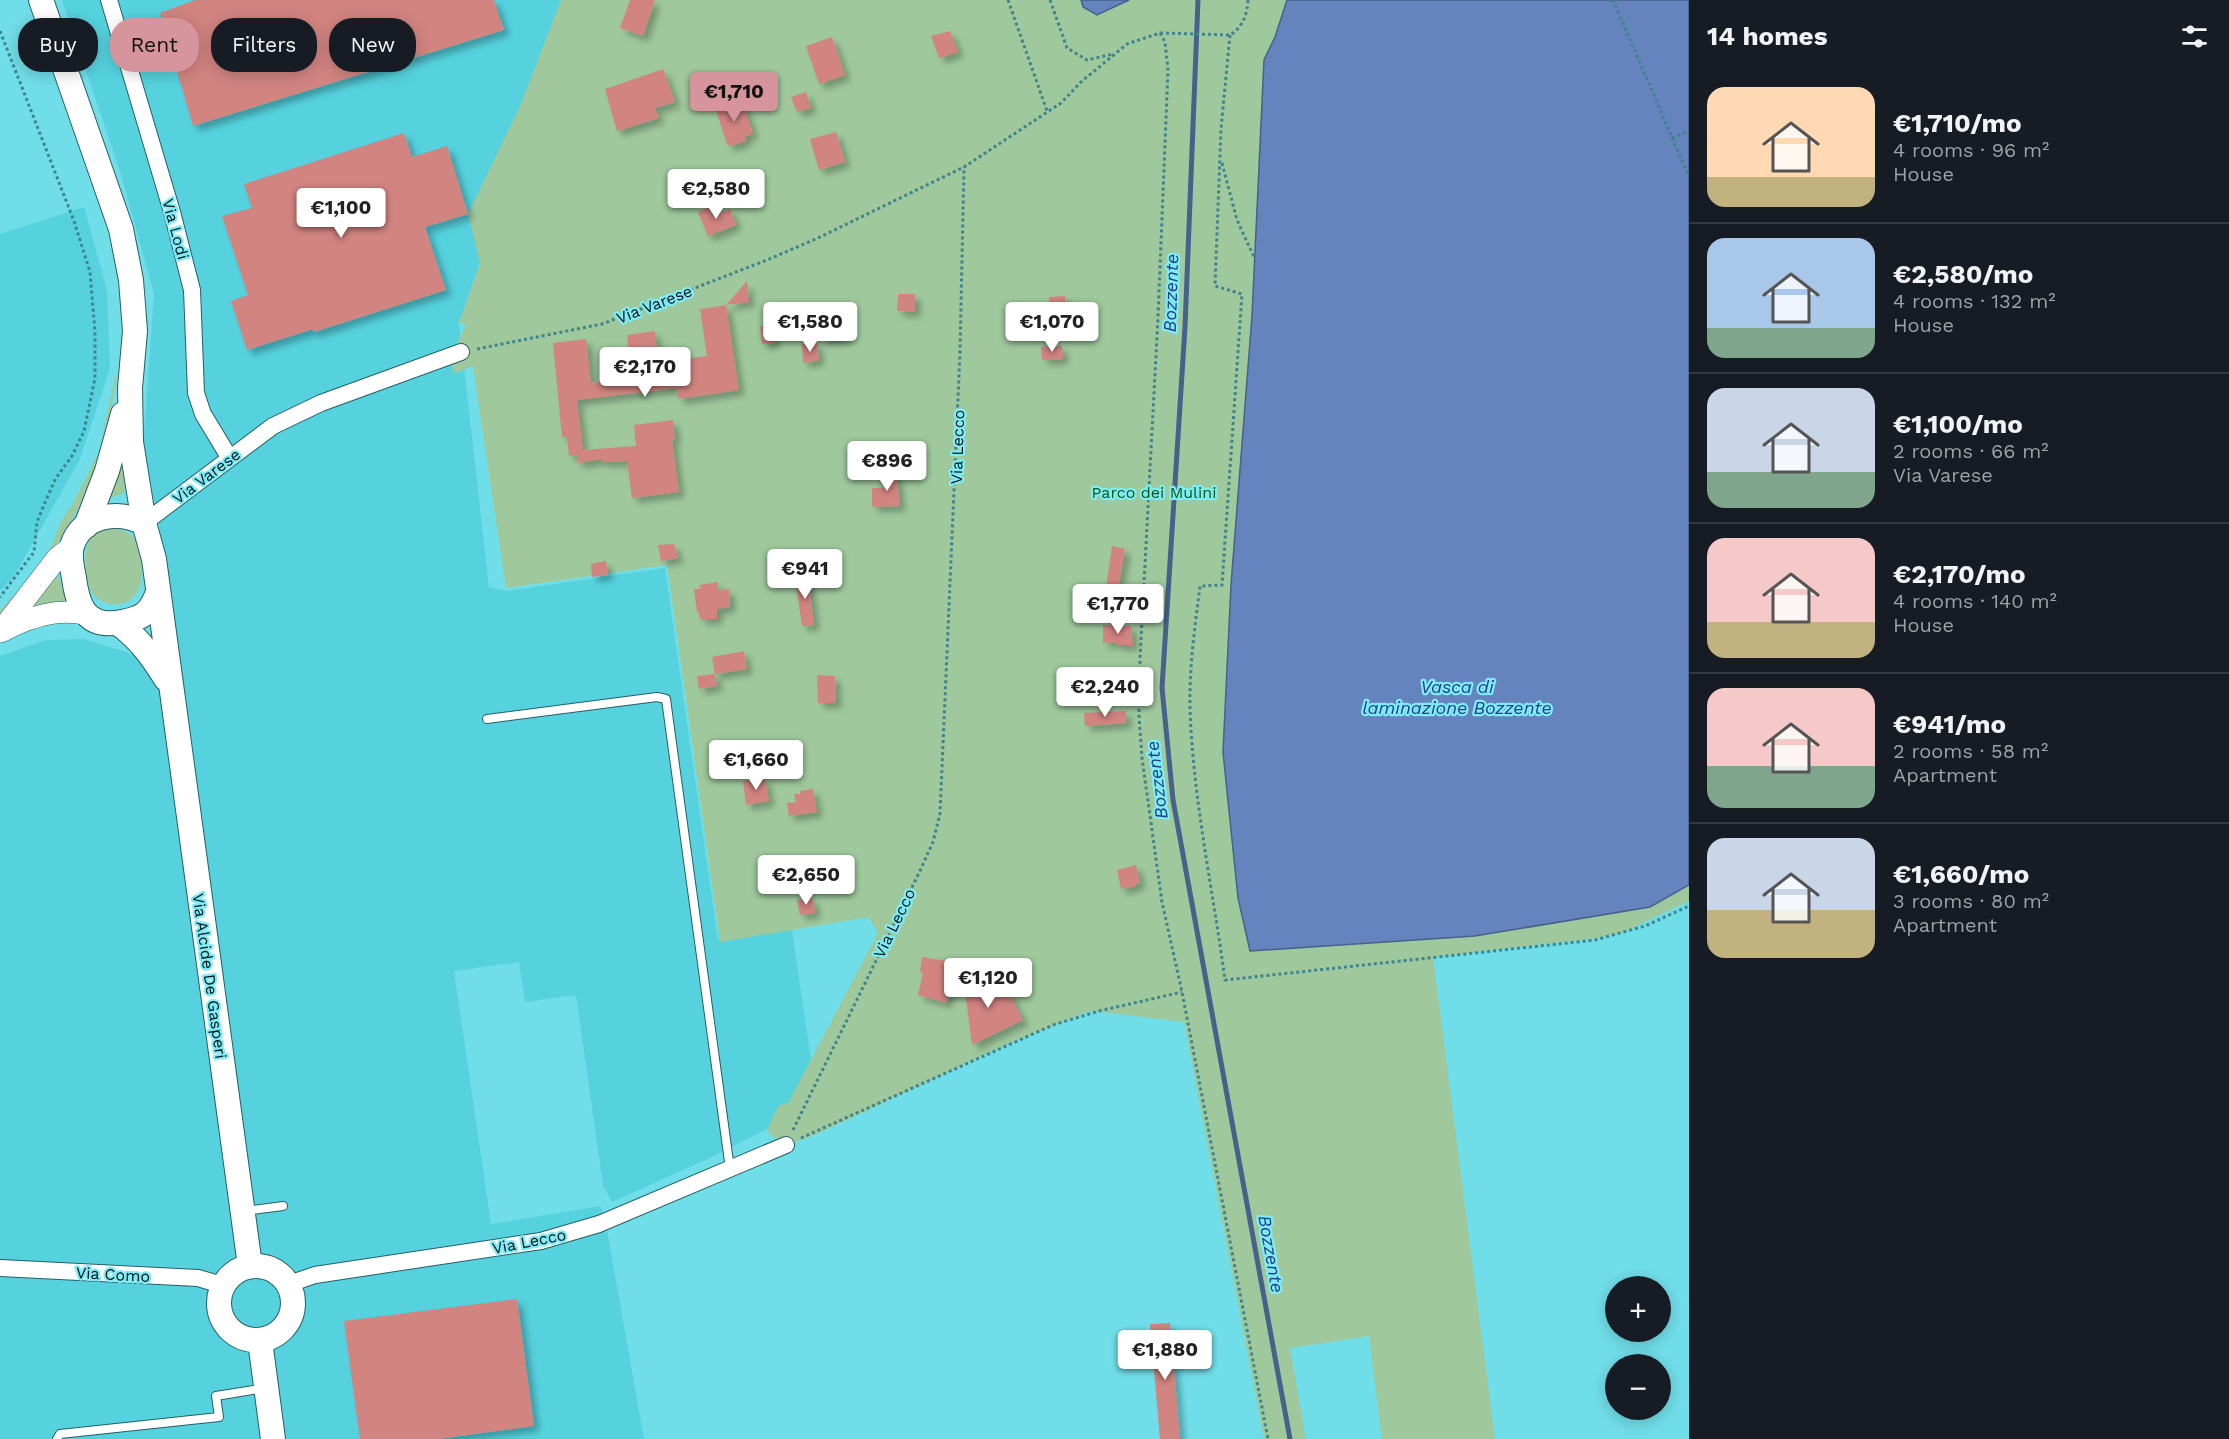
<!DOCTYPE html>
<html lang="en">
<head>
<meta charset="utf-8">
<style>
	body { margin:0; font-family:"Work Sans",sans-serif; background:#20242c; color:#f1f3f6; height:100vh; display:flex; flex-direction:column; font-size:22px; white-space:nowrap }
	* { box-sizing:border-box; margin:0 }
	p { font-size:20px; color:#9ea1a6 }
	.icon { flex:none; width:33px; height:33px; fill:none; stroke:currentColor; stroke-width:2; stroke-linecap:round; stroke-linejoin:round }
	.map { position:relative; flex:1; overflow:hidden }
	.details { display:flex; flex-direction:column; background:#171b24; width:540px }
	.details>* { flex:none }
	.banner { position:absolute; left:18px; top:18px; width:570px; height:54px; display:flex; gap:12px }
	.fabs { position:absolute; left:1605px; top:1276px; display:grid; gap:12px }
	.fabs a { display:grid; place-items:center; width:66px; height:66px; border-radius:50%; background:#171b24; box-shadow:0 3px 15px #0003; font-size:30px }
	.price { position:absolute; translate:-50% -51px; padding:0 14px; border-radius:6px; background:#fff; color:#222; font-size:20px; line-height:39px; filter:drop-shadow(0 2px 3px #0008) }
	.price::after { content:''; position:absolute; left:50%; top:36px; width:18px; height:14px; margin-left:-9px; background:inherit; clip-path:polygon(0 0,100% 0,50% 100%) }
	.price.current { background:#d6959c; color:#111 }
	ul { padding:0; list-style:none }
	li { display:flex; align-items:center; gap:18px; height:150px; padding:0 18px }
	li+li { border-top:2px solid #363941 }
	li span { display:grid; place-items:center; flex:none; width:168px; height:120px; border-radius:18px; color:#555 }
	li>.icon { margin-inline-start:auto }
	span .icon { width:72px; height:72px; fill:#fffc; stroke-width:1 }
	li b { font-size:26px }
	h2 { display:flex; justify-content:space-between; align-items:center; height:72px; padding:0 18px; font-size:26px }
	.pill { padding:0 21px; border-radius:24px; background:#171b24; box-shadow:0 3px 15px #0003; font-size:21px; line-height:54px }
	.pill.current { background:#d6959c; color:#111 }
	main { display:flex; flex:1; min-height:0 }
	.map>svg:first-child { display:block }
</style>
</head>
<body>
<main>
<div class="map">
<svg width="1689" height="1439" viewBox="0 0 1689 1439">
	<defs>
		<filter id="shadow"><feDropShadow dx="5.5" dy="5.5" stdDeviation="3" flood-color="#0004"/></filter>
	</defs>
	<rect width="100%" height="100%" fill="#70dee9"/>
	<g fill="#55d2de">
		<path d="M62,0H567L548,63L459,323L489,587L507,591L665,568L718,940L792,930L811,1060L781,1122L712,1157L612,1202L603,1185L576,995L525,1002L519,962L454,971L491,1224L601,1206L607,1230L644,1439H0V656L46,640L84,639L177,668L175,636L159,525L143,449L154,293L120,171Z"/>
		<path d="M84,207L107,290L110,368L80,459L14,576L0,591V234Z"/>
	</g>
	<g fill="#9fc99d">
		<path d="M561,0H1689V901L1626,931L1597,938L1433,957L1495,1439H1382L1369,1336L1290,1348L1306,1439H1264L1184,1022L1093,1011L1085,1013L1012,1042L813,1136L792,1143L777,1141L767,1130L779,1105L788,1103L878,933L868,917L720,942L667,565L506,588L473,366L453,374L452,355L466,324L459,323L480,263L468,214L520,106Z"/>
		<path d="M115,376H117C112,402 109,429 101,454C82,515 44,568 0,614V610C17,593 34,575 47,554C56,539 58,521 71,507L99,452Z"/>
		<path d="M120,445L125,486L124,493L101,501Z"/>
		<path d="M113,528C120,530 128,531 133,537C143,549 145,582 136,594C126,609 103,607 93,594C88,587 87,579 86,572C84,550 86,530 113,528Z"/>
		<path d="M56,576L60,579L68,605L23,614Z"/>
	</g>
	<g fill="#6583bd" stroke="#47618b" stroke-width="1.5">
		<path d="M1081,0H1129L1097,15L1083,7Z"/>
		<path d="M1287,0H1689V885L1650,907L1475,936L1250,951L1238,898L1223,752L1231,585L1252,316L1264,60L1275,37Z"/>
	</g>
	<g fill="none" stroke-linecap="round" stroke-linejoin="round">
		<path stroke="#47618b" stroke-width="5" d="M1198,0L1185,327L1162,688L1173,800L1290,1439"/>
	</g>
	<g fill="#d18480" filter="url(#shadow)">
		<path d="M195,0H494L504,30L193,126L160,13Z"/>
		<path d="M630,0H655L643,36L620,28Z"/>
		<path d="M950,31L958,52L939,58L931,36Z"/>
		<path d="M832,37L845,75L819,84L806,46Z"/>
		<path d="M663,69L675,102L655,108L659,118L617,131L605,89Z"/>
		<path d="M806,92L811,108L797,112L791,97Z"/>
		<path d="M733,101L735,105L743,103L753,134L745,136L746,141L730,146L727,144L715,107Z"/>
		<path d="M836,132L845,162L819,170L810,139Z"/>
		<path d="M404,133L412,157L447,146L468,214L425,227L446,290L314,332L313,329L247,350L231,301L248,295L222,216L252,208L244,184Z"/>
		<path d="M716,204L720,213L730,209L736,225L708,236L698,212Z"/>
		<path d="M747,281L749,302L726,305Z"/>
		<path d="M898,294H915V312L897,311Z"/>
		<path d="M1065,296L1066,314H1050L1049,297Z"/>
		<path d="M726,305L739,390L679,399L676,388L577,400L583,450L636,446L634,425L673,420L675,439L672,440L679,492L632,498L627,461L602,462V459L578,463L577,455L569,456L567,437H562L553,343L586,339L591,383L632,378L627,335L655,331L658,363L707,356L700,309Z"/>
		<path d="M843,310L844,338L821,340L819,312Z"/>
		<path d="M773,325L775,343L762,344L760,326Z"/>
		<path d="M817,343L819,360L803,363L802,344Z"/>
		<path d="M1062,346L1063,359L1042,360L1041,347Z"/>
		<path d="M891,462H895L900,506L872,507V488H887Z"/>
		<path d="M674,544L678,558L661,561L658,545Z"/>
		<path d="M1112,546L1125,549L1118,590L1106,588Z"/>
		<path d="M606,561L608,575L592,577L591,564Z"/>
		<path d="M808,575L814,625L802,626L795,577Z"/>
		<path d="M718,582V590L729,589L730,607L717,609V619H700L699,613L697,612L694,589H700L699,585Z"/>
		<path d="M1103,625L1131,626L1133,645H1116V642L1103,643Z"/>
		<path d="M744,651L747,669L715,674L717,686L699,689L697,676L715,674L712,657Z"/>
		<path d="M817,675L835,676L836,703H818Z"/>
		<path d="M1126,711V723L1085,726L1084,713Z"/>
		<path d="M765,778L769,801L746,805L743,781Z"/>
		<path d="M813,789L817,812L789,816L787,803L796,802L794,794H800V791Z"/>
		<path d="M1136,865L1140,883L1135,884L1136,886L1121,889L1117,870Z"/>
		<path d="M813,898L815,913L800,915L797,900Z"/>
		<path d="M922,957L947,961L945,972L954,974L946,1003L918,995L923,973L920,972Z"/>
		<path d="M963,976L992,981V988L1008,991L1023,1020L972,1045Z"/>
		<path d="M517,1299L534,1426L437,1439H360L344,1321Z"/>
		<path d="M1170,1323L1180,1439H1160L1150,1324Z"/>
	</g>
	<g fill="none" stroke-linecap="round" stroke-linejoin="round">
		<g stroke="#246065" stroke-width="10">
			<g id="service">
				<path d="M487,719L657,697L666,699L730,1169"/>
				<path d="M245,1211L283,1206"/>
				<path d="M57,1439L60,1434L219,1417L216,1396L265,1388"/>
			</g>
		</g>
		<g stroke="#246065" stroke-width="18">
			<g id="minor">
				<path d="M109,0L172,212L192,290L196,393L203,414L229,457"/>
				<path d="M144,523L273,426L321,403L461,352"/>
				<path d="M0,1268L198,1278L215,1283L222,1289"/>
				<path d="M289,1284L315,1275L541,1241L599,1224L786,1145"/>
			</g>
		</g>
		<g stroke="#246065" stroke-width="22">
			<g id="tertiary">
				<path d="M3,631C29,617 56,608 85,614"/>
				<path d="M0,632L57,558L72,546"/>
			</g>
		</g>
		<g stroke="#246065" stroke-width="26">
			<g id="secondary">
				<path d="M41,0L121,229L131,280L135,331L130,388L131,442L144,523L154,559L250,1266"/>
				<path d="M144,523C119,510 82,514 72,546C69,556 72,567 74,578C78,608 87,629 122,622C144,618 151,612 158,592"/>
				<path d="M86,526L107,471L123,414"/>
				<path d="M118,623C140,640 151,655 166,679"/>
				<circle cx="256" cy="1303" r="37"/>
				<path d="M260,1341L273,1439"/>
			</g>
		</g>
		<g stroke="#3f848c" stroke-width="3" stroke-dasharray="3 3" stroke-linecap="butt">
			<path d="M1008,0L1047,111"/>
			<path d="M1050,0L1067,48L1087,60L1113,54"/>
			<path d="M1613,0L1689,177"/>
			<path d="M0,31L74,221L90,272L95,332V378L84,431L72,456L56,478L46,500L37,522L34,552L0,597"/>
			<path d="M1160,33L1165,42L1168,70L1158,317L1140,659L1139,716L1142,758L1162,902L1182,992L1268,1439"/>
			<path d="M1230,35L1221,129L1215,286L1242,294L1222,585L1200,586C1195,626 1189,668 1190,709C1193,799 1213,890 1225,980L1595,940L1645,926L1689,906"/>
			<path d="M1672,138L1689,131"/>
			<path d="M1222,163L1237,220L1254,257"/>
			<path d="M477,349L602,324L767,260L818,238L964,167L1061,103L1081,82L1127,44L1160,33L1230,35C1243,27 1247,15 1248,0"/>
			<path d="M793,1130L919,873L933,842L940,814L960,352L964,167"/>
			<path d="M801,1138L1053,1025L1099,1011L1182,992"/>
		</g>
		<use href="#service" stroke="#fff" stroke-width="8"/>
		<use href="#minor" stroke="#fff" stroke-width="16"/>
		<use href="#tertiary" stroke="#fff" stroke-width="21"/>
		<use href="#secondary" stroke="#fff" stroke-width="24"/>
	</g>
	<g text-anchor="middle" stroke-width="4.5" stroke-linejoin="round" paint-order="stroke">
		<g font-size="16" fill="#001215" stroke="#7eecf6">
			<text transform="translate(176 229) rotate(75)" y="6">Via Lodi</text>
			<text transform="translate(654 304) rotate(-21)" y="6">Via Varese</text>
			<text transform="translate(957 447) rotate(-88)" y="6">Via Lecco</text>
			<text transform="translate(206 476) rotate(-37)" y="6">Via Varese</text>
			<text transform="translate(894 923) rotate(-64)" y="6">Via Lecco</text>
			<text transform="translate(210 976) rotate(82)" y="6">Via Alcide De Gasperi</text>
			<text transform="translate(529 1241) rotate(-11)" y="6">Via Lecco</text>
			<text transform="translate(113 1274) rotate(3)" y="6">Via Como</text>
		</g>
		<g font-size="16" fill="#0b5910" stroke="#7eecf6">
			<text x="1154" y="498">Parco dei Mulini</text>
		</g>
		<g font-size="18" font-style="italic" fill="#204188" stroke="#7eecf6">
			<text transform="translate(1171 293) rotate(-88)" y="6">Bozzente</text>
			<text x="1457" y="693">Vasca di<tspan x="1457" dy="21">laminazione Bozzente</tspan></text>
			<text transform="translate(1157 780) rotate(-97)" y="6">Bozzente</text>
			<text transform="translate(1271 1254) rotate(80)" y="6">Bozzente</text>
		</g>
	</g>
</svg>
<div class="fabs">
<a>+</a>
<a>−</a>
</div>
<b class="price current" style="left:734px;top:123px">€1,710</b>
<b class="price" style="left:716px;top:220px">€2,580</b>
<b class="price" style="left:341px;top:239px">€1,100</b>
<b class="price" style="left:810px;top:353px">€1,580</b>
<b class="price" style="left:1052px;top:353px">€1,070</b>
<b class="price" style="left:645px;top:398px">€2,170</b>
<b class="price" style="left:887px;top:492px">€896</b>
<b class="price" style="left:805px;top:600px">€941</b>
<b class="price" style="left:1118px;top:635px">€1,770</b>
<b class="price" style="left:1105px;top:718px">€2,240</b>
<b class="price" style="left:756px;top:791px">€1,660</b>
<b class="price" style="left:806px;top:906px">€2,650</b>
<b class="price" style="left:988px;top:1009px">€1,120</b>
<b class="price" style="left:1165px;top:1381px">€1,880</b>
<div class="banner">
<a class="pill">Buy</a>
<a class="pill current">Rent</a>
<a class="pill">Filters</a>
<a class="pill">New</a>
</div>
</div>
<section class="details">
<h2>14 homes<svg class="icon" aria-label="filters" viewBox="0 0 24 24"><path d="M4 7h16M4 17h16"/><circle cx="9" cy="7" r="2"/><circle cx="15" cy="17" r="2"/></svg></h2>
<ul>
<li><span style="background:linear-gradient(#ffd9b3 75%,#c2b280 0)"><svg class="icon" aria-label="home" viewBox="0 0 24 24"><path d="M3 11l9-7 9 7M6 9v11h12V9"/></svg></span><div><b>€1,710/mo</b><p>4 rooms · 96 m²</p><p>House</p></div></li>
<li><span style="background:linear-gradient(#a9c7e8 75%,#7fa58c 0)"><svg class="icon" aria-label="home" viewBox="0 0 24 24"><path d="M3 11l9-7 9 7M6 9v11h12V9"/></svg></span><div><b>€2,580/mo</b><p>4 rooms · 132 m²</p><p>House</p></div></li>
<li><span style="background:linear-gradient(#c9d6e8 70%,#7fa58c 0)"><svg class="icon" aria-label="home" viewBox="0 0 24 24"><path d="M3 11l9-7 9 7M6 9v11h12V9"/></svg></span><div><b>€1,100/mo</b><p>2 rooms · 66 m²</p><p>Via Varese</p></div></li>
<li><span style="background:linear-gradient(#f6c9c9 70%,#c2b280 0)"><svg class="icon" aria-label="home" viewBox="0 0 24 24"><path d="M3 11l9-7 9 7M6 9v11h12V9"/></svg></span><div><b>€2,170/mo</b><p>4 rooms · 140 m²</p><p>House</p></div></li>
<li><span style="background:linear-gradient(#f6c9c9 65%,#7fa58c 0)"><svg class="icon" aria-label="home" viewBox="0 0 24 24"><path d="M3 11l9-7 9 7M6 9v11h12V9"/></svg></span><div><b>€941/mo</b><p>2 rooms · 58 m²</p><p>Apartment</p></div></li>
<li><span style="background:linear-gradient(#c9d6e8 60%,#c2b280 0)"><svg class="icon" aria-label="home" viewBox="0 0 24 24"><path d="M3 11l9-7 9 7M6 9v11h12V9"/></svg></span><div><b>€1,660/mo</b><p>3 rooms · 80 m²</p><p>Apartment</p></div></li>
</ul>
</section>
</main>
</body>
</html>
